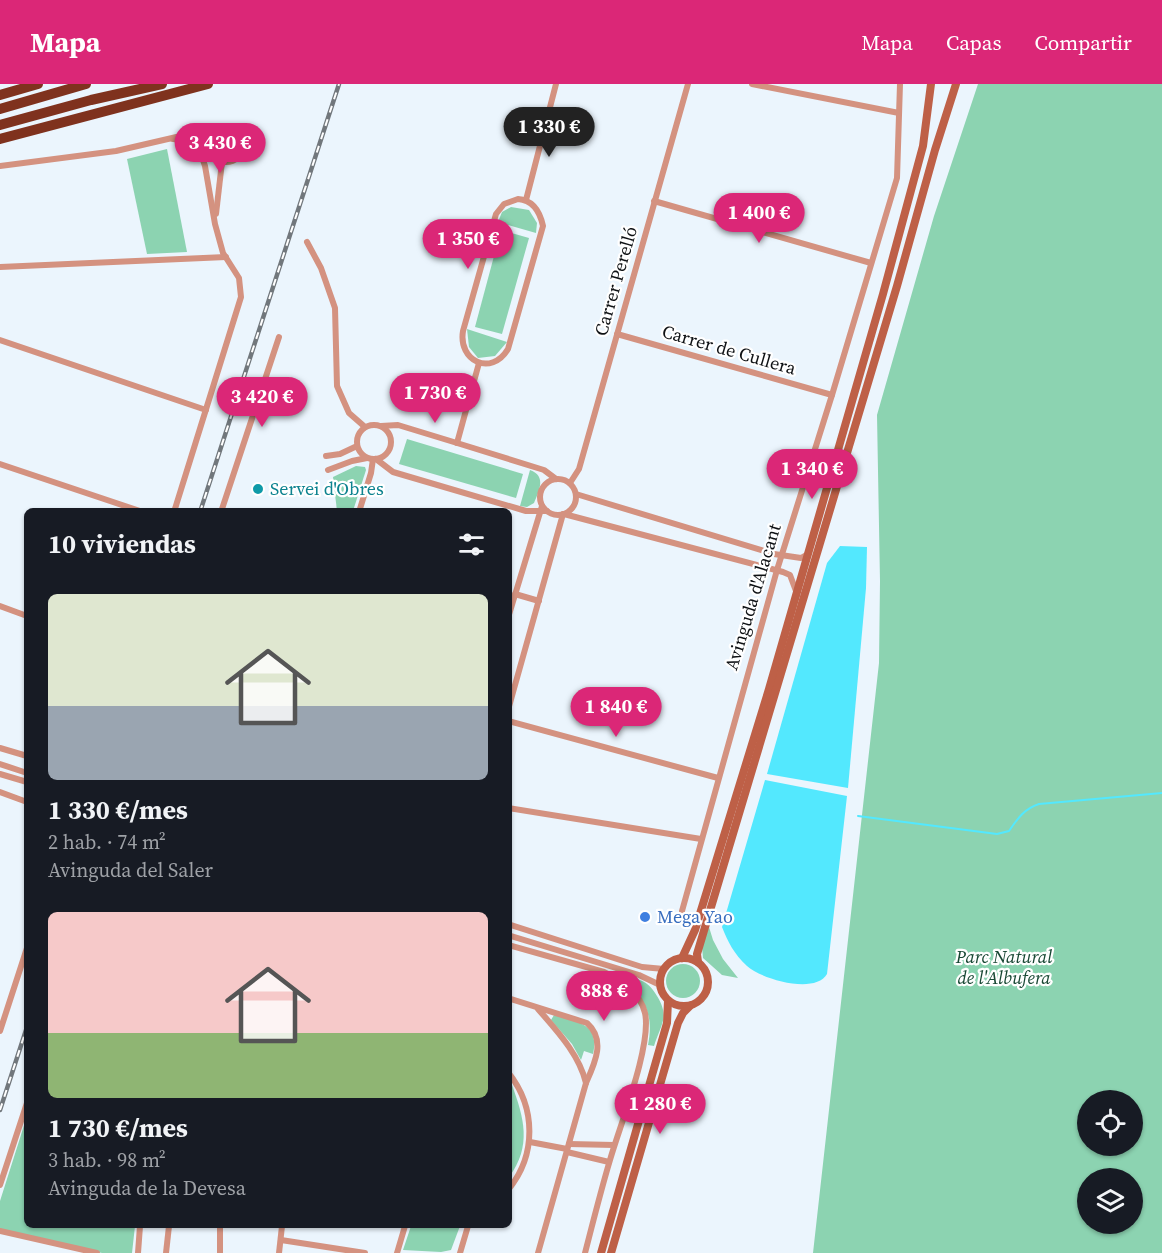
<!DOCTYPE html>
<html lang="es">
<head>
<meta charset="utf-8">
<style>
	body { margin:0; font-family:"Source Serif 4",serif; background:#242831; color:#f1f3f6; height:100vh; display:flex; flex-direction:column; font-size:22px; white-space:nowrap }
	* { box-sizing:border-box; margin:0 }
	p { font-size:20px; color:#9ea1a6 }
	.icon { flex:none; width:33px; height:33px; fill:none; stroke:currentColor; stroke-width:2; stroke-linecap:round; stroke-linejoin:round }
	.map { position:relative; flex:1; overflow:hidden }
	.side { position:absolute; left:24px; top:424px; width:488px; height:720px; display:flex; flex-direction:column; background:#171b24; border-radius:9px; box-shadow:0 2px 4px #0004 }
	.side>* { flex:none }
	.tools { position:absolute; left:1077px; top:1006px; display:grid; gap:12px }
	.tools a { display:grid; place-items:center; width:66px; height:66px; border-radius:50%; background:#171b24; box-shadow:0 2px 4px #0004; font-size:30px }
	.price { position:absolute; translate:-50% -51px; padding:0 14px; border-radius:21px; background:#db2777; color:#fff; font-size:20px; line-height:39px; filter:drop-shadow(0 2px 3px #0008) }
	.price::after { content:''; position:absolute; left:50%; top:36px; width:18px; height:14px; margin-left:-9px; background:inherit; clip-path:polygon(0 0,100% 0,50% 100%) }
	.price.selected { background:#222; color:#fff }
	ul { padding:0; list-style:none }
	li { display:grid; align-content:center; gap:12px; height:318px; padding:0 24px }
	li span { display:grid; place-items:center; height:186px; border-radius:9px; color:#555 }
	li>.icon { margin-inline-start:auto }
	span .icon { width:108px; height:108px; fill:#fffc; stroke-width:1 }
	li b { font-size:26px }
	h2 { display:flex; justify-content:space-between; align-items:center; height:72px; padding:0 24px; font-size:26px }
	header { display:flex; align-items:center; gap:36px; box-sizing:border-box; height:84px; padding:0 30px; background:#db2777; color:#fff }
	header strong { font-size:28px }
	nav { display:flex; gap:33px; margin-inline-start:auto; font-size:21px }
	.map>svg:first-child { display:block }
</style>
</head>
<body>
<header>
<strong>Mapa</strong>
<nav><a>Mapa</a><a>Capas</a><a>Compartir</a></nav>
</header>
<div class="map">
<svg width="1162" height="1169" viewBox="0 0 1162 1169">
	<rect width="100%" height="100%" fill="#ebf5fd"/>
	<g fill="#8cd3b1" fill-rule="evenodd">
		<path d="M978,0H1162V1169H813L879,579L880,497L877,331L934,132ZM1088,1017H1132V1062H1088ZM1088,1095H1132V1140H1088Z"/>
		<path d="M167,65L187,168L147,170L127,75Z"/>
		<path d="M511,123L529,126L537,139L536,149L498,138L502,128Z"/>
		<path d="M501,146L529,154L502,250L475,243Z"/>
		<path d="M467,245L507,258L495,272L478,274L469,263Z"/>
		<path d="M407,355L523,390L516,414L399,380Z"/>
		<path d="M356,382L365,383L366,386L353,427H337L333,393Z"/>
		<path d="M530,386C547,392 539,407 534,419L527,423L520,422Z"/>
		<path d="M709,843L713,856L723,875L738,894L722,891L703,874L702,863Z"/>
		<circle cx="683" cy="897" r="17"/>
		<path d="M626,892C643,897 648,897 657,912C670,933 661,940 654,962L648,961C654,931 645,915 624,895Z"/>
		<path d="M554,931C577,938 600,939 593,970L584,967L581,976L572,960L551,936Z"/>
		<path d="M508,998L512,1001C524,1034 532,1062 509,1093Z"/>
		<path d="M27,1032V1142H135L132,1169H102L0,1145V1117Z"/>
		<path d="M411,1142H460L451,1166L441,1168L403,1166Z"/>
	</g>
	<g fill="#53e8fe">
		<path d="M840,462L867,463L866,504L848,704L767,690L827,479Z"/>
		<path d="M765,696L847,712L827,890C815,911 761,895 747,882C734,870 728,858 722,843Z"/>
	</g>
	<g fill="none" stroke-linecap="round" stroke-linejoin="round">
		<path stroke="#53e8fe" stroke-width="2" d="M858,732L997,750L1009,747C1018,734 1024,725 1039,720L1162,709"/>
		<g stroke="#d49280" stroke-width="6">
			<path d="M752,0L899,29"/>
			<circle cx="226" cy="61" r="17"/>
			<path d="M173,55L187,56L199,64L205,82L215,140L223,169L239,194L241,213L174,428"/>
			<path d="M0,82L116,67L211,45L219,46"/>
			<path d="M518,115C533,116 540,128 543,142L508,265C491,293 458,277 463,247L496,130L504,120Z"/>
			<path d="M526,116L556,0"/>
			<path d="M654,117L871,179"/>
			<path d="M216,130L222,78"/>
			<path d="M307,158L321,184L335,224L337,302L349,329L365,343"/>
			<path d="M0,183L226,173"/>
			<path d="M617,250L832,311"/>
			<path d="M0,256L206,326"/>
			<circle cx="374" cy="358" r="17"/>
			<path d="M381,342L398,341L457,359L544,386L556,395"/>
			<path d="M457,359L479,279"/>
			<path d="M326,372L340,370L357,362"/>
			<path d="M376,375L393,388L526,427H547"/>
			<path d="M0,380L143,428"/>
			<path d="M328,386L352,377L367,374"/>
			<circle cx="558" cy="413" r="18"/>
			<path d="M570,399L579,385L688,0"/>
			<path d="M576,410L774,470L801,474L808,470"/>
			<path d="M221,428L279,253"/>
			<path d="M359,428L371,389L373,375"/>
			<path d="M564,430L783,488L790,491L796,507"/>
			<path d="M515,510L539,517"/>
			<path d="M0,522L27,532"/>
			<path d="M508,534L542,422"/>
			<path d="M508,626L563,430"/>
			<path d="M508,637L718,694"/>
			<path d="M0,664L27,672"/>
			<path d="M0,680L27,689"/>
			<path d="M0,690L27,698"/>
			<path d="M0,708L27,718"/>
			<path d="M508,724L701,755"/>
			<path d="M682,827L777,486L832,311L897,94L900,0"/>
			<path d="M508,840L642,883L664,885"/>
			<path d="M508,851L639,891L660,901"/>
			<path d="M508,861L604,888C622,897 640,908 645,929C652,961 620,1041 610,1076C601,1106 593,1138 585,1169"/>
			<path d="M508,914L587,939C606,956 595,979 586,999L538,1169"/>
			<path d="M538,925C557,947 579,970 586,999"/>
			<path d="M0,947L27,864"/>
			<path d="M508,988C536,1023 537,1071 508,1106"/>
			<path d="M530,1058L567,1065"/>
			<path d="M569,1060L614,1061"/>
			<path d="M567,1068L609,1078"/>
			<path d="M0,1101L27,1019"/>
			<path d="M220,1142V1169"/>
			<path d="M0,1147L97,1169"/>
			<path d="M281,1156L365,1169"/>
			<path d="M138,1169L140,1142"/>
			<path d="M166,1169L169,1142"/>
			<path d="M279,1169L282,1142"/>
			<path d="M397,1169L405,1142"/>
			<path d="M460,1169L468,1142"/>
		</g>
		<g stroke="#be6047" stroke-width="8">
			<circle cx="684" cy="898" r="24"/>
			<path d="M682,874L695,846L769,605L883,210L923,62L931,0"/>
			<path d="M698,878L697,870L897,202L935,66L956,0"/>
			<path d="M601,1169L667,939L668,917"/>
			<path d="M611,1169L678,939L683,929L690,922"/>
		</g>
		<g stroke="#7f321e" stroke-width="10">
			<path d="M0,11L38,0"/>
			<path d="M0,25L86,0"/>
			<path d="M0,41L91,16L162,0"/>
			<path d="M0,55L208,0"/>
		</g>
		<g stroke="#71777c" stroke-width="4.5">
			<g id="rail">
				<path d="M200,428L339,0"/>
				<path d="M0,1026L27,943"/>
			</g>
		</g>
		<use href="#rail" stroke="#fff" stroke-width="2" stroke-dasharray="7" stroke-linecap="butt"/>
	</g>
	<circle fill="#0f9aa8" stroke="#fff" stroke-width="2" cx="258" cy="405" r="6"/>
	<circle fill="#3f7fe0" stroke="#fff" stroke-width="2" cx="645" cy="833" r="6"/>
	<g text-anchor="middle" stroke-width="4.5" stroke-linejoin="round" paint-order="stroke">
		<g font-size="18" fill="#0e1114" stroke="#fff">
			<text transform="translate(616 197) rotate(-74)" y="6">Carrer Perelló</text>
			<text transform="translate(729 266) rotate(16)" y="6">Carrer de Cullera</text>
			<text transform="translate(753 513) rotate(-73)" y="6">Avinguda d'Alacant</text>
		</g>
		<g font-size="18" fill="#0d838f" stroke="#fff" text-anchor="start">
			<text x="270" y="411">Servei d'Obres</text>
		</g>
		<g font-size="18" fill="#366cbe" stroke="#fff" text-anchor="start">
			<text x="657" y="839">Mega Yao</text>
		</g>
		<g font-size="18" font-style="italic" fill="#174733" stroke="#fff">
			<text x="1004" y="879">Parc Natural<tspan x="1004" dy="21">de l'Albufera</tspan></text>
		</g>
	</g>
</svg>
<div class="tools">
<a><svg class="icon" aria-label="locate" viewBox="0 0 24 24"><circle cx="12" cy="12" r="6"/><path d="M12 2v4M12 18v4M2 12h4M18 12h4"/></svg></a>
<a><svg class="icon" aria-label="layers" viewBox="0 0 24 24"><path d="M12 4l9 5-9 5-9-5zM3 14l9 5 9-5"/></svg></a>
</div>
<b class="price selected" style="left:549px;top:74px">1 330 €</b>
<b class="price" style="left:220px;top:90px">3 430 €</b>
<b class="price" style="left:759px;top:160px">1 400 €</b>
<b class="price" style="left:468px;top:186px">1 350 €</b>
<b class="price" style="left:435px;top:340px">1 730 €</b>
<b class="price" style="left:262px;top:344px">3 420 €</b>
<b class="price" style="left:812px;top:416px">1 340 €</b>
<b class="price" style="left:616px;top:654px">1 840 €</b>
<b class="price" style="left:604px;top:938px">888 €</b>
<b class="price" style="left:660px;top:1051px">1 280 €</b>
<section class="side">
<h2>10 viviendas<svg class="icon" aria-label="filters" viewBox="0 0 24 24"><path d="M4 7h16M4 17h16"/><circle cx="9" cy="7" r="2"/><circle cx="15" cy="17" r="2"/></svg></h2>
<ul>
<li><span style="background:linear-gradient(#dfe7d0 60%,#9aa5b1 0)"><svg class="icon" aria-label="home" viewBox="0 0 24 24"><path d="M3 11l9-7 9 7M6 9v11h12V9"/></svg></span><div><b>1 330 €/mes</b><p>2 hab. · 74 m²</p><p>Avinguda del Saler</p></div></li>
<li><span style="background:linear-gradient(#f6c9c9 65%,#8fb573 0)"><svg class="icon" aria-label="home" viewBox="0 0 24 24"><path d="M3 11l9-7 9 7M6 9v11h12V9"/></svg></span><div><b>1 730 €/mes</b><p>3 hab. · 98 m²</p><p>Avinguda de la Devesa</p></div></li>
</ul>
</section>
</div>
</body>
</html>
